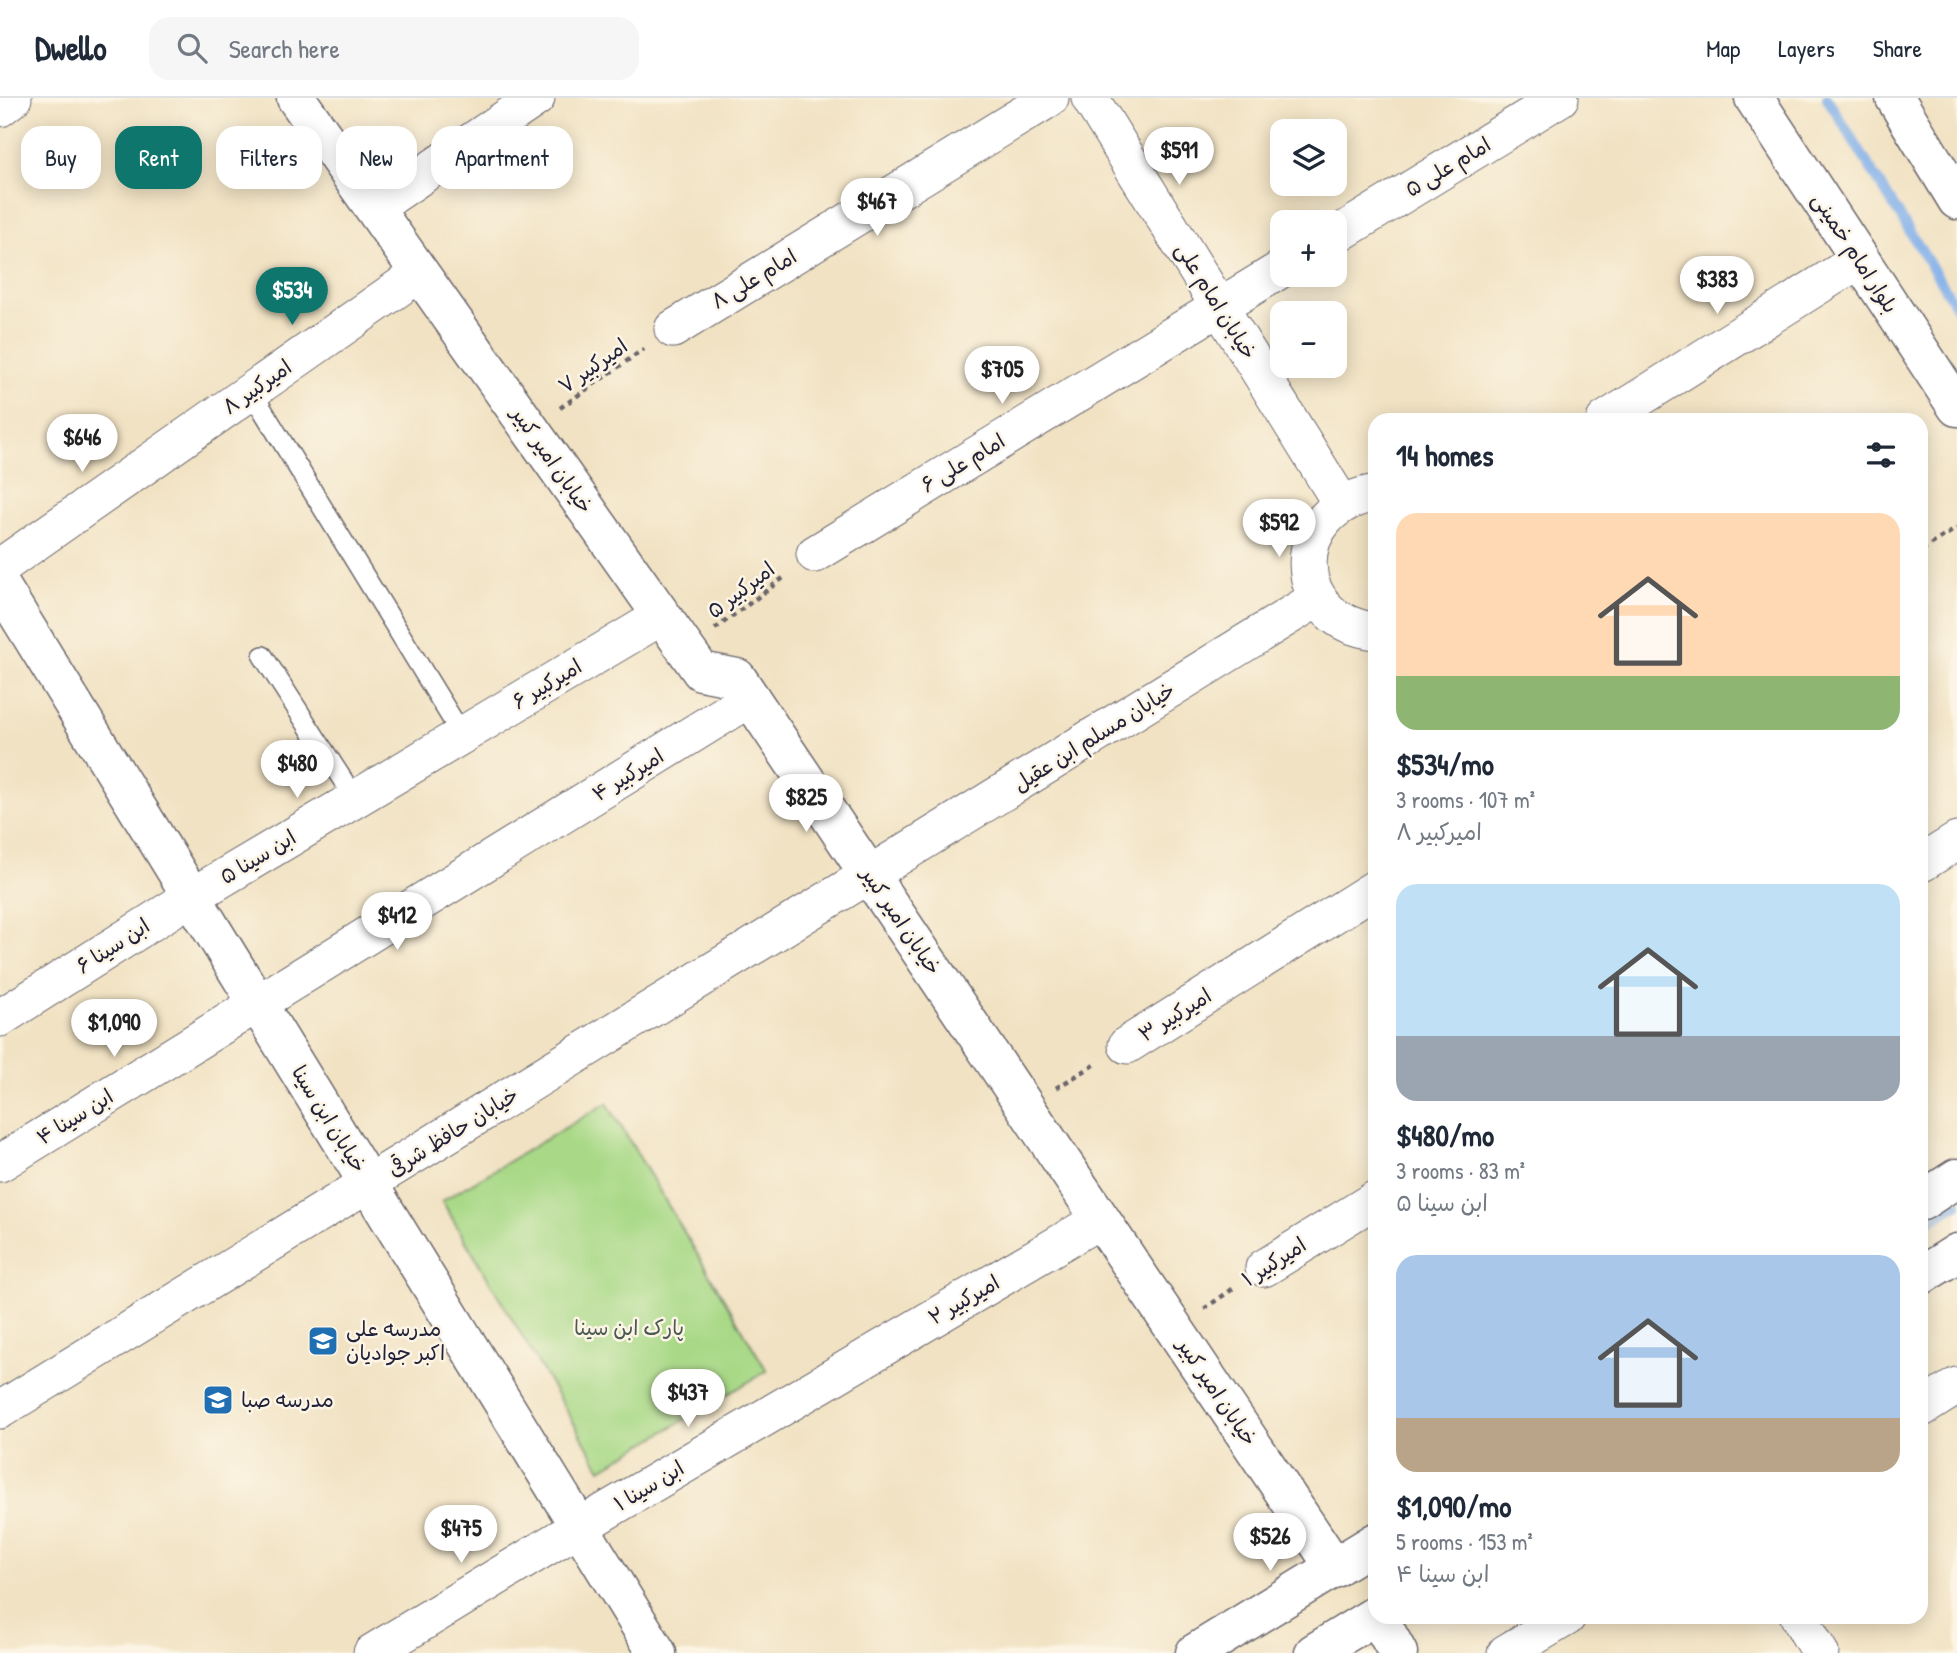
<!DOCTYPE html>
<html lang="en">
<head>
<meta charset="utf-8">
<style>
	body { margin:0; font-family:"Patrick Hand","Playpen Sans Arabic",sans-serif; background:#f6f6f7; color:#1f2937; height:100vh; display:flex; flex-direction:column; font-size:26px; white-space:nowrap }
	* { box-sizing:border-box; margin:0 }
	p { font-size:23px; color:#747a83 }
	.icon { flex:none; width:38px; height:38px; fill:none; stroke:currentColor; stroke-width:2; stroke-linecap:round; stroke-linejoin:round }
	.map { position:relative; flex:1; overflow:hidden }
	.sheet { position:absolute; left:1368px; top:315px; width:560px; height:1211px; display:flex; flex-direction:column; background:#fff; border-radius:21px; box-shadow:0 4px 18px #0003 }
	.sheet>* { flex:none }
	.guide { position:absolute; left:21px; top:28px; width:665px; height:63px; display:flex; gap:14px }
	.buttons { position:absolute; left:1270px; top:21px; display:grid; gap:14px }
	.buttons a { display:grid; place-items:center; width:77px; height:77px; border-radius:14px; background:#fff; box-shadow:0 4px 18px #0003; font-size:35px }
	.price { position:absolute; translate:-50% -60px; padding:0 16px; border-radius:24px; background:#fff; color:#222; font-size:23px; line-height:46px; filter:drop-shadow(0 2px 4px #0008) }
	.price::after { content:''; position:absolute; left:50%; top:42px; width:21px; height:16px; margin-left:-10px; background:inherit; clip-path:polygon(0 0,100% 0,50% 100%) }
	.price.active { background:#0f766e; color:#fff }
	ul { padding:0; list-style:none }
	li { display:grid; align-content:center; gap:14px; height:371px; padding:0 28px }
	li span { display:grid; place-items:center; height:217px; border-radius:21px; color:#555 }
	li>.icon { margin-inline-start:auto }
	span .icon { width:126px; height:126px; fill:#fffc; stroke-width:1 }
	li b { font-size:30px }
	h2 { display:flex; justify-content:space-between; align-items:center; height:84px; padding:0 28px; font-size:30px }
	.pill { padding:0 24px; border-radius:21px; background:#fff; box-shadow:0 4px 18px #0003; font-size:24px; line-height:63px }
	.pill.active { background:#0f766e; color:#fff }
	header { display:flex; align-items:center; gap:42px; box-sizing:border-box; height:98px; padding:0 35px; background:#fff; border-bottom:2px solid #e0e1e3 }
	header strong { font-size:33px }
	nav { display:flex; gap:38px; margin-inline-start:auto; font-size:24px }
	.search { width:490px; height:63px; background:#f6f6f7; display:flex; align-items:center; gap:18px; box-sizing:border-box; padding:0 24px; border-radius:21px; color:#747a83; font-size:26px }
	.map>svg:first-child { display:block }
</style>
</head>
<body>
<header>
<strong>Dwello</strong>
<div class="search"><svg class="icon" aria-label="search" viewBox="0 0 24 24"><circle cx="10" cy="10" r="6"/><path d="M15 15l6 6"/></svg>Search here</div>
<nav><a>Map</a><a>Layers</a><a>Share</a></nav>
</header>
<div class="map">
<svg width="1957" height="1555" viewBox="0 0 1957 1555">
	<rect width="100%" height="100%" fill="#fcf5e5"/>
	<filter id="ink" filterUnits="userSpaceOnUse"><feTurbulence type="fractalNoise" baseFrequency=".0143" numOctaves="2"/><feDisplacementMap in="SourceGraphic" scale="14" xChannelSelector="R" yChannelSelector="G"/><feConvolveMatrix kernelMatrix="1 2 1 2 8 2 1 2 1" color-interpolation-filters="sRGB"/></filter>
	<filter id="wash" filterUnits="userSpaceOnUse"><feTurbulence type="fractalNoise" baseFrequency=".00686" numOctaves="4" result="noise"/><feDisplacementMap in="SourceGraphic" scale="28" xChannelSelector="R" yChannelSelector="G"/><feGaussianBlur stdDeviation="1.57" result="paint"/><feColorMatrix in="noise" values="0 0 0 0 0 0 0 0 0 0 0 0 0 0 0 0 0 1.4 0 .05"/><feComposite in="paint" operator="in"/></filter>
	<g filter="url(#wash)">
		<rect width="100%" height="100%" fill="#f1e2c3"/>
		<path fill="#a9d987" stroke="#667e61" stroke-width="2" d="M607,1005L767,1273L601,1371L442,1103Z"/>
		<g fill="none" stroke-linecap="round" stroke-linejoin="round">
			<g stroke="#7faee9" stroke-width="10">
				<path d="M1827,0L1957,210"/>
				<path d="M1922,1128L1957,1106"/>
			</g>
		</g>
	</g>
	<g filter="url(#ink)">
		<g fill="none" stroke-linecap="round" stroke-linejoin="round">
			<g stroke="#6a656b" stroke-width="22">
				<g id="service">
					<path d="M251,293L462,637"/>
					<path d="M263,558L355,701"/>
				</g>
			</g>
			<g stroke="#6a656b" stroke-width="39">
				<g id="minor">
					<path d="M1090,0L1341,405"/>
					<path d="M0,10L13,0"/>
					<path d="M374,110L536,0"/>
					<path d="M1335,138L1560,0"/>
					<path d="M673,231L1050,0"/>
					<path d="M1605,322L1859,162"/>
					<path d="M1376,395C1284,410 1287,524 1376,533"/>
					<path d="M815,456L1283,170"/>
					<path d="M0,469L420,175"/>
					<path d="M1922,765L1957,743"/>
					<path d="M0,920L191,799L662,518"/>
					<path d="M1127,947L1376,790"/>
					<path d="M0,1065L751,600"/>
					<path d="M1264,1170L1376,1101"/>
					<path d="M1922,1310L1957,1288"/>
					<path d="M0,1312L1318,500"/>
					<path d="M1799,1519L1820,1555"/>
					<path d="M372,1555L579,1429L1101,1121"/>
					<path d="M1506,1555L1567,1519"/>
				</g>
			</g>
			<g stroke="#6a656b" stroke-width="41">
				<g id="tertiary">
					<path d="M296,0L701,573L737,580L1335,1470"/>
					<path d="M1754,0L1957,309"/>
					<path d="M1895,0L1957,102"/>
					<path d="M0,487L657,1555"/>
					<path d="M1922,1103L1957,1080"/>
					<path d="M1922,1177L1957,1155"/>
					<path d="M1378,1519L1398,1555"/>
					<path d="M1195,1555L1376,1444"/>
					<path d="M1314,1555L1376,1517"/>
				</g>
			</g>
			<g stroke="#6a656b" stroke-width="4.5" stroke-dasharray="5 5" stroke-linecap="butt">
				<path d="M560,310L644,251"/>
				<path d="M1922,452L1957,430"/>
				<path d="M715,531L786,478"/>
				<path d="M1056,990L1096,966"/>
				<path d="M1204,1211L1234,1190"/>
			</g>
			<use href="#service" stroke="#fff" stroke-width="19"/>
			<use href="#minor" stroke="#fff" stroke-width="37"/>
			<use href="#tertiary" stroke="#fff" stroke-width="38"/>
		</g>
	</g>
	<defs>
		<g id="school-square" transform="scale(1.575)"><rect x="-9" y="-9" width="18" height="18" rx="4" fill="#1f6fb2" stroke="#fcf5e5"/><path d="M0-5L7-2L0 1L-7-2ZM-4 1L0 2.5L4 1V4Q0 6-4 4Z" fill="#fff"/></g>
	</defs>
	<g fill-rule="evenodd">
		<use href="#school-square" x="323" y="1243"/>
		<use href="#school-square" x="218" y="1302"/>
	</g>
	<g text-anchor="middle" stroke-width="5" stroke-linejoin="round" paint-order="stroke">
		<g font-size="21" fill="#22223b" stroke="#fcf5e5">
			<text transform="translate(1448 69) rotate(-31)" y="7">امام علی ۵</text>
			<text transform="translate(1855 155) rotate(57)" y="7">بلوار امام خمینی</text>
			<text transform="translate(754 181) rotate(-31)" y="7">امام علی ۸</text>
			<text transform="translate(1216 203) rotate(58)" y="7">خیابان امام علی</text>
			<text transform="translate(593 268) rotate(-35)" y="7">امیرکبیر ۷</text>
			<text transform="translate(257 289) rotate(-35)" y="7">امیرکبیر ۸</text>
			<text transform="translate(552 362) rotate(55)" y="7">خیابان امیر کبیر</text>
			<text transform="translate(963 365) rotate(-31)" y="7">امام علی ۶</text>
			<text transform="translate(741 492) rotate(-37)" y="7">امیرکبیر ۵</text>
			<text transform="translate(547 586) rotate(-31)" y="7">امیرکبیر ۶</text>
			<text transform="translate(1094 639) rotate(-32)" y="7">خیابان مسلم ابن عقیل</text>
			<text transform="translate(628 677) rotate(-32)" y="7">امیرکبیر ۴</text>
			<text transform="translate(258 759) rotate(-31)" y="7">ابن سینا ۵</text>
			<text transform="translate(901 823) rotate(56)" y="7">خیابان امیر کبیر</text>
			<text transform="translate(113 848) rotate(-33)" y="7">ابن سینا ۶</text>
			<text transform="translate(1175 917) rotate(-32)" y="7">امیرکبیر ۳</text>
			<text transform="translate(75 1019) rotate(-32)" y="7">ابن سینا ۴</text>
			<text transform="translate(329 1021) rotate(58)" y="7">خیابان ابن سینا</text>
			<text transform="translate(453 1034) rotate(-32)" y="7">خیابان حافظ شرقی</text>
			<text transform="translate(1274 1164) rotate(-33)" y="7">امیرکبیر ۱</text>
			<text transform="translate(964 1202) rotate(-30)" y="7">امیرکبیر ۲</text>
			<text transform="translate(1217 1294) rotate(56)" y="7">خیابان امیر کبیر</text>
			<text transform="translate(649 1388) rotate(-31)" y="7">ابن سینا ۱</text>
		</g>
		<g font-size="21" fill="#4a5952" stroke="#fcf5e5">
			<text x="629" y="1237">پارک ابن سینا</text>
		</g>
		<g font-size="21" fill="#22223b" stroke="#fcf5e5" text-anchor="start">
			<text x="346" y="1238">مدرسه علی<tspan x="346" dy="24">اکبر جوادیان</tspan></text>
			<text x="241" y="1309">مدرسه صبا</text>
		</g>
	</g>
</svg>
<div class="buttons">
<a><svg class="icon" aria-label="layers" viewBox="0 0 24 24"><path d="M12 4l9 5-9 5-9-5zM3 14l9 5 9-5"/></svg></a>
<a>+</a>
<a>−</a>
</div>
<b class="price" style="left:1179px;top:89px">$591</b>
<b class="price" style="left:877px;top:140px">$467</b>
<b class="price" style="left:1717px;top:218px">$383</b>
<b class="price active" style="left:292px;top:229px">$534</b>
<b class="price" style="left:1002px;top:308px">$705</b>
<b class="price" style="left:82px;top:376px">$646</b>
<b class="price" style="left:1279px;top:461px">$592</b>
<b class="price" style="left:297px;top:702px">$480</b>
<b class="price" style="left:806px;top:736px">$825</b>
<b class="price" style="left:397px;top:854px">$412</b>
<b class="price" style="left:114px;top:961px">$1,090</b>
<b class="price" style="left:688px;top:1331px">$437</b>
<b class="price" style="left:461px;top:1467px">$475</b>
<b class="price" style="left:1270px;top:1475px">$526</b>
<div class="guide">
<a class="pill">Buy</a>
<a class="pill active">Rent</a>
<a class="pill">Filters</a>
<a class="pill">New</a>
<a class="pill">Apartment</a>
</div>
<section class="sheet">
<h2>14 homes<svg class="icon" aria-label="filters" viewBox="0 0 24 24"><path d="M4 7h16M4 17h16"/><circle cx="9" cy="7" r="2"/><circle cx="15" cy="17" r="2"/></svg></h2>
<ul>
<li><span style="background:linear-gradient(#ffd9b3 75%,#8fb573 0)"><svg class="icon" aria-label="home" viewBox="0 0 24 24"><path d="M3 11l9-7 9 7M6 9v11h12V9"/></svg></span><div><b>$534/mo</b><p>3 rooms · 107 m²</p><p>امیرکبیر ۸</p></div></li>
<li><span style="background:linear-gradient(#bfe0f5 70%,#9aa5b1 0)"><svg class="icon" aria-label="home" viewBox="0 0 24 24"><path d="M3 11l9-7 9 7M6 9v11h12V9"/></svg></span><div><b>$480/mo</b><p>3 rooms · 83 m²</p><p>ابن سینا ۵</p></div></li>
<li><span style="background:linear-gradient(#a9c7e8 75%,#b9a48a 0)"><svg class="icon" aria-label="home" viewBox="0 0 24 24"><path d="M3 11l9-7 9 7M6 9v11h12V9"/></svg></span><div><b>$1,090/mo</b><p>5 rooms · 153 m²</p><p>ابن سینا ۴</p></div></li>
</ul>
</section>
</div>
</body>
</html>
